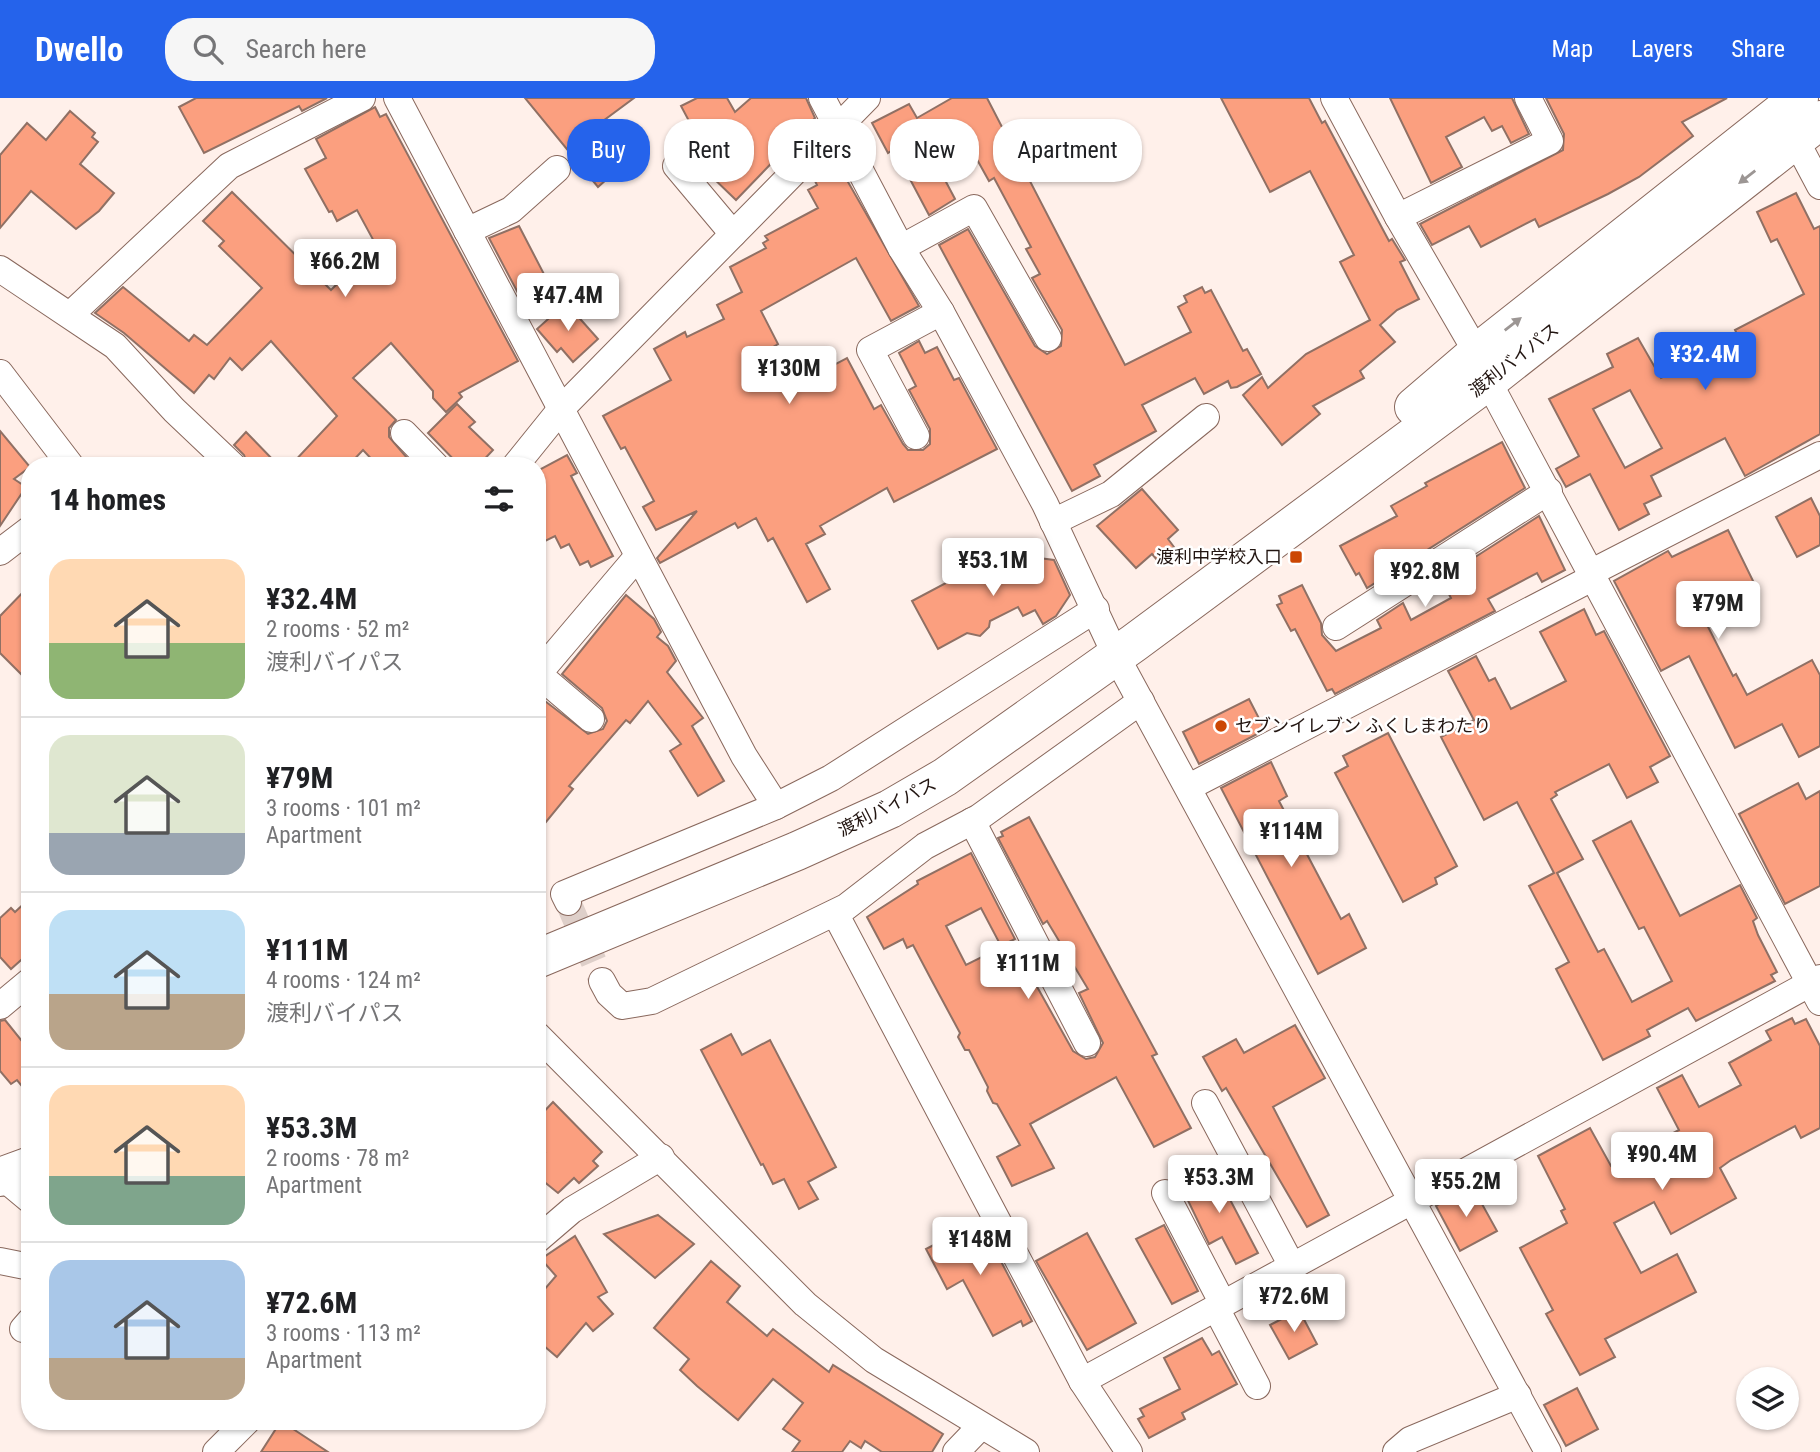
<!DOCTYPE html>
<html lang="en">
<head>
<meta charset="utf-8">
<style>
	body { margin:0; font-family:"Roboto Condensed","Noto Sans JP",sans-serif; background:#f6f6f6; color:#202124; height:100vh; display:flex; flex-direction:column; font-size:26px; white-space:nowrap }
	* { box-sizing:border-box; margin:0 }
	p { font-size:23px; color:#757577 }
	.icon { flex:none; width:38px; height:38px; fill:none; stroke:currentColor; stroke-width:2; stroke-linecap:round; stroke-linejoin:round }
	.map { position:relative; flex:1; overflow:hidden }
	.panel { position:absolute; left:21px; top:359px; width:525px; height:973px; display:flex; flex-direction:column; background:#fff; border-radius:28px; box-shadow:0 2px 5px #0004 }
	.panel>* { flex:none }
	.hud { position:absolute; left:567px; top:21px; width:665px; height:63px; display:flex; gap:14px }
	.buttons { position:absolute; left:1736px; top:1269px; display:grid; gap:14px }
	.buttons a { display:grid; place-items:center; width:63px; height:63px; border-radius:50%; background:#fff; box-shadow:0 2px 5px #0004; font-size:35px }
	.price { position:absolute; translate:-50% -60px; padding:0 16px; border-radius:7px; background:#fff; color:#222; font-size:23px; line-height:46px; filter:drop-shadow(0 2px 4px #0008) }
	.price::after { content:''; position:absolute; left:50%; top:42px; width:21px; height:16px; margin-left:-10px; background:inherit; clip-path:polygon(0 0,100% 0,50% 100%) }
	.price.on { background:#2563eb; color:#fff }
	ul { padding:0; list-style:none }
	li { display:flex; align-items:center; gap:21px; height:175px; padding:0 28px }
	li+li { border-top:2px solid #e0e0e0 }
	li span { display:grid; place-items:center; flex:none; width:196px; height:140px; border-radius:21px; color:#555 }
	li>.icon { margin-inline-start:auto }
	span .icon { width:84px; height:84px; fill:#fffc; stroke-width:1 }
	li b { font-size:30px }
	h2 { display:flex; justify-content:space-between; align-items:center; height:84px; padding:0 28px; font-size:30px }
	.tag { padding:0 24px; border-radius:28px; background:#fff; box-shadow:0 2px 5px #0004; font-size:24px; line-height:63px }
	.tag.on { background:#2563eb; color:#fff }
	header { display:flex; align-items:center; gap:42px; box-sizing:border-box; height:98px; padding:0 35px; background:#2563eb; color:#fff }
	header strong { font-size:33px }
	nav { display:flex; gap:38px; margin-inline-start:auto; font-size:24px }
	.search { width:490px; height:63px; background:#f6f6f6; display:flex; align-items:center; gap:18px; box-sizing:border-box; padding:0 24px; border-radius:28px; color:#757577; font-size:26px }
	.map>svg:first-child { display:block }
</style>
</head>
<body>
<header>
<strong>Dwello</strong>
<div class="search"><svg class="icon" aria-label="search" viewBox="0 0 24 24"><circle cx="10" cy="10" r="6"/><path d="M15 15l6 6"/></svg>Search here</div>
<nav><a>Map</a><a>Layers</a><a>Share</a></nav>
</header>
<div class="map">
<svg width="1820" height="1354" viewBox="0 0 1820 1354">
	<rect width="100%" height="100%" fill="#fff0ea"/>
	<g fill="#fb9f7f" stroke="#907064" stroke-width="2" fill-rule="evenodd">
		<path d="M196,0H327L302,13L299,8L204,55L179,9Z"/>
		<path d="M525,0H634L603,23L596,33L625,65L598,89Z"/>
		<path d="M697,0H727L735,14L751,0H806L815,20L736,102L709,76L714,70L681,8Z"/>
		<path d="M952,0H987L1125,267L1191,234L1178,209L1187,204L1184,198L1202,189L1205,195L1211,192L1243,253L1247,251L1261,276L1237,289L1231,290L1228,283L1204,296L1195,280L1142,307L1156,333L1094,367L1100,378L1072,393L939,147L968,131L1035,248L1047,256L1061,248L1062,232L1032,180L1040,176L1026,151L1031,149L994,80L989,83L959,29L926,46L955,101L929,117L894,51L888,55L872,25L909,6L917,20Z"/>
		<path d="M1221,0H1309L1322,25L1325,23L1389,143L1392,141L1405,162L1400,164L1419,201L1397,212L1380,227L1395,244L1360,273L1364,280L1313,308L1320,316L1282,347L1243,297L1262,279L1268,290L1306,256L1370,222L1340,164L1354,157L1310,73L1270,94Z"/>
		<path d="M1390,0H1512L1529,36L1511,45L1502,28L1492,33L1484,19L1446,39L1462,69L1431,85Z"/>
		<path d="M1546,0H1727L1682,24L1693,38L1639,79L1608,96L1539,129L1535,121L1481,149L1469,128L1432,147L1420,126L1563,52L1564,36Z"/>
		<path d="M375,9L380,19L386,16L518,263L459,295L462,299L446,314L433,300V293L391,245L353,280L396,322L389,330V339L414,368H378L363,352L348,368H290L337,318L271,243L242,272L230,260L214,281L209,277L194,295L124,235L95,215L123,189L189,243L194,237L207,247L262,190L219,148L224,143L203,123L232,94L331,192L376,147L357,112L337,123L332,113L329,114L305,71L326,60L316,41Z"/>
		<path d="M70,13L95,35L92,39L98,44L80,66L114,95L99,113L76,131L31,93L0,130V57L27,25L46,42Z"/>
		<path d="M840,70L919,208L891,223L856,160L761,213L778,246L773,249L794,288L847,260L874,311L881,307L903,346L908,352H923L930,346V331L909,292L916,288L899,255L919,243L925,255L937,249L954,282L959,280L997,351L894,404L887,390L820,428L825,436L806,446L830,491L807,504L773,440L768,443L756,420L738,430L735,425L660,465L657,460L697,413L656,432L643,409L654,403L625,349L621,351L603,318L671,282L654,251L685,234L687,239L724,221L717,207L742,194L730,169L766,150L763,145L768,142L765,138L818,110L808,92L817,87L815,83Z"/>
		<path d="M1796,95L1814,131L1820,128V336L1745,378L1725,340L1651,378L1661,398L1644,406L1649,416L1619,432L1590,376L1566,389L1556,371L1579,358L1549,301L1613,269L1607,256L1638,240L1661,280L1739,240L1735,232L1804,196L1777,141L1771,144L1757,114ZM1630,292L1662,350L1625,370L1593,311Z"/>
		<path d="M519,128L546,180L518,195L489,140Z"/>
		<path d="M566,205L598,241L573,264L561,250L557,254L537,231Z"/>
		<path d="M457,306L475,324L469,329L493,352L478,368H460L428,335Z"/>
		<path d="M0,333L30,369L14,381L26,389L0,428Z"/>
		<path d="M246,334L279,368H248L244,357L234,347Z"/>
		<path d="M1502,344L1525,390L1367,490L1359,475L1356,477L1340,448L1397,418L1391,408L1427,388L1425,385Z"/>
		<path d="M567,357L577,375L571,378L613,458L591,469L588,463L580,467L569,446L561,450L555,438L537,447V373Z"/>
		<path d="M1142,391L1178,432L1168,441L1174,449L1158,463L1152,456L1136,470L1097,428Z"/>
		<path d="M1811,400L1820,418V447L1797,459L1776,419Z"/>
		<path d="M1539,418L1565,472L1542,484L1537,475L1488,501L1495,513L1335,596L1332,591L1327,593L1295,531L1291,533L1277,507L1282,505L1279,498L1302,487L1321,525L1322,537L1336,553L1381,530L1377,522L1403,505L1411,522L1451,500L1441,481Z"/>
		<path d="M1728,432L1757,491L1702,517L1733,578L1736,576L1747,597L1812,562L1820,577V648L1799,659L1782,626L1735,650L1689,558L1661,573L1614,483L1668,453L1672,459Z"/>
		<path d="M1034,451L1039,460L1054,462L1070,497L1056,518L1043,526L1035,512L1023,518L1018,509L990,523L989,529L980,538L967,535L938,551L912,503L974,470L979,480Z"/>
		<path d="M30,487V585L0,555V518Z"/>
		<path d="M626,497L654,521L661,534L657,539L668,548L676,563L667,574L703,620L692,628L724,683L698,698L670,653L681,646L648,603L630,625L626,622L569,688L573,691L537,735V604L541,600L588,636L603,631L607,623L602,610L562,576Z"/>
		<path d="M1584,511L1596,537L1604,533L1670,658L1650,669L1658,684L1627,700L1609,666L1555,694L1557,697L1551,701L1583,761L1557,775L1598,854L1604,851L1632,904L1672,883L1644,829L1639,831L1593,743L1631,723L1680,818L1740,787L1757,820L1753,823L1758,837L1777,874L1771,877L1775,883L1696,923L1688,910L1647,932L1650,938L1603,962L1556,871L1569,864L1529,788L1554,775L1517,704L1484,722L1441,639L1474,622L1448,573L1476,558L1489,583L1495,580L1511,611L1566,583L1540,534Z"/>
		<path d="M1249,601L1265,632L1199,666L1183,634Z"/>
		<path d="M1388,635L1457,768L1435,780L1437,786L1403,804L1335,675L1348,668L1343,658Z"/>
		<path d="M1271,664L1287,698L1279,703L1341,821L1349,816L1366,850L1318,876L1221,690Z"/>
		<path d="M1798,685L1806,701L1820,693V788L1785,806L1739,716Z"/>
		<path d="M1029,719L1157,956L1152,958L1191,1030L1154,1049L1116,979L1030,1026L1054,1070L1012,1088L997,1059L1020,1047L997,1006L993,1005L987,993L988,989L969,952H965L958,939L960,935L932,883L913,847L907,850L903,841L884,851L867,819L918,786L917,783L971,755L1015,841L1001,848L981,810L946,828L966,867L1012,844L1073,953L1086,961L1095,959L1103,945L1079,895L1088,891L1047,823L1043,826L998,740L1003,738L1001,734Z"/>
		<path d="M30,800V854L11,871L0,859V820L11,810L15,814Z"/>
		<path d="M1792,920L1795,926L1806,921L1820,948V1030L1801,1040L1795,1028L1731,1062L1720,1070L1736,1100L1671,1136L1654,1104L1614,1125L1641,1175L1677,1156L1696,1194L1605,1241L1615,1259L1580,1277L1546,1216L1553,1212L1520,1150L1567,1125L1561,1113L1565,1111L1538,1058L1590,1030L1611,1068L1679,1032L1657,990L1682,977L1699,1009L1741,987L1729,965L1771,942L1766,933Z"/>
		<path d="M5,922L30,953V998L17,982L11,986L0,973V923Z"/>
		<path d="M1295,927L1325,980L1273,1009L1329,1117L1307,1129L1226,990L1222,993L1203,959L1236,941L1244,955Z"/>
		<path d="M731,936L742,957L770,942L836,1069L808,1084L818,1101L799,1111L784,1081L773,1086L763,1066L761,1067L701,952Z"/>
		<path d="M553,1004L602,1054L593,1063L598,1068L579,1085L574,1080L558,1095L537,1078V1062L545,1054L537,1042V1021Z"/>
		<path d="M1214,1071L1258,1155L1236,1166L1222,1139L1209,1146L1181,1088Z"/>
		<path d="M1472,1088L1497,1133L1460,1153L1436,1108Z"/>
		<path d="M658,1117L694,1146L655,1180L604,1136Z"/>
		<path d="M980,1123L1032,1223L1023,1228L1021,1223L993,1238L963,1182L947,1191L926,1151Z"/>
		<path d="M1164,1127L1198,1193L1172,1206L1136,1141Z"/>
		<path d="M1087,1135L1136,1225L1087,1252L1036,1163Z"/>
		<path d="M575,1138L607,1194L598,1199L613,1216L593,1233L586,1225L557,1259L537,1242V1200L556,1178L541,1161Z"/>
		<path d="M711,1163L740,1188L727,1204L767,1238L773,1231L829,1274L833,1267L943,1336L932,1354H882L865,1343L861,1350L850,1343L842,1354H792L800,1343L783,1331L803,1305L773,1281L738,1322L697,1288L680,1272L689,1261L654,1230Z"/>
		<path d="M1299,1212L1317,1246L1289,1261L1270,1227Z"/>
		<path d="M1202,1240L1212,1257L1219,1253L1237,1286L1182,1315L1185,1321L1149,1340L1138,1321L1144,1318L1140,1311L1180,1291L1164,1260Z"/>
		<path d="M1577,1290L1598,1331L1566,1348L1544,1307Z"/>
		<path d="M281,1323L328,1354H261Z"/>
	</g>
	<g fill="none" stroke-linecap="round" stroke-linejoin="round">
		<path stroke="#decfc9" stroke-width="26" stroke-dasharray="26 13" stroke-linecap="butt" d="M568,804L602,883"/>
		<g stroke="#89685d" stroke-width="28">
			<g id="minor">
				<path d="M397,0L744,658L776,708"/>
				<path d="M822,0L901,150L941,214L1045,406L1116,558L1548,1354"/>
				<path d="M1334,0L1398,119L1477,255L1488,283L1820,904"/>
				<path d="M1795,41L1820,88"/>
				<path d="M676,68L733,136"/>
				<path d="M1398,119L1550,43L1528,0"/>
				<path d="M467,133L511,112L557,71"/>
				<path d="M901,150L974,110L1048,240"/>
				<path d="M0,171L115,248L174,312L233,368"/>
				<path d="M70,217L229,68L362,0"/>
				<path d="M0,275L71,368"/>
				<path d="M404,335L436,368"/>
				<path d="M916,338L870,252L941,214"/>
				<path d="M515,368L561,311L867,0"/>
				<path d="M1053,424L1111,396L1206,319"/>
				<path d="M0,454L30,431"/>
				<path d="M1592,474L1820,357"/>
				<path d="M1336,529L1549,393"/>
				<path d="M591,621L538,576L638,458"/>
				<path d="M1189,689L1594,479"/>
				<path d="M972,723L1087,945"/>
				<path d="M568,804L564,796L776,708L831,680L1096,511"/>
				<path d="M835,815L1082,1283L1129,1354"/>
				<path d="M602,883L609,896L622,908L652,903L846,809L925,748L978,720L1141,603"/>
				<path d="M0,908L30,883"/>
				<path d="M537,937L805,1206L874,1262L1026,1354"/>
				<path d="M1205,1005L1292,1168"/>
				<path d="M0,1077L30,1102"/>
				<path d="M1165,1095L1223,1206"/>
				<path d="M537,1142L572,1112L661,1059"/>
				<path d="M0,1163L30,1169"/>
				<path d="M1216,1210L1257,1288"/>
				<path d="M23,1231L30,1223"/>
				<path d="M1082,1283L1820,880"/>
				<path d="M216,1354L247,1323"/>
				<path d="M956,1354L981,1328"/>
				<path d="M1396,1354L1410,1342L1518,1297"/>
			</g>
		</g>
		<g stroke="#89685d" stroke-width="40">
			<g id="highway">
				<path d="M1414,309L1477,255L1799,0"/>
				<path d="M537,861L797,753L890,711L945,679L1134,545L1488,283L1820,22"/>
				<path d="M0,1079L30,1068"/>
			</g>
		</g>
		<use href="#minor" stroke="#fff" stroke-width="26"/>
		<use href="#highway" stroke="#fff" stroke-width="38"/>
	</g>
	<defs><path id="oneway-solid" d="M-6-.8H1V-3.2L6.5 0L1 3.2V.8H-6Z" transform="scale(1.75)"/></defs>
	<g fill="#9c9694">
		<use href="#oneway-solid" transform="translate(1747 79) rotate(142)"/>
		<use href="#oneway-solid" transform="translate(1513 226) rotate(-38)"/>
	</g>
	<g fill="#cc4703" stroke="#fff" stroke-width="2.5">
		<rect x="1289" y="452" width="14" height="14" rx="3.5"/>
		<circle cx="1221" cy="628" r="7"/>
	</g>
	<g text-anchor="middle" stroke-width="5" stroke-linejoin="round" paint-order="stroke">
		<g font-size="18" fill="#221511" stroke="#fff">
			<text transform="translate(1514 262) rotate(-38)" y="6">渡利バイパス</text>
			<text transform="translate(887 709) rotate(-27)" y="6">渡利バイパス</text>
		</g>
		<g font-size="18" fill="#221511" stroke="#fff" text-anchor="end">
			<text x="1282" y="465">渡利中学校入口</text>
			<text x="1235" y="634" text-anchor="start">セブンイレブン ふくしまわたり</text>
		</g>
	</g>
</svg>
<div class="buttons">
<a><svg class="icon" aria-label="layers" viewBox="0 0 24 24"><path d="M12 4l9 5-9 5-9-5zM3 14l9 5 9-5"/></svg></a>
</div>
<b class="price" style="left:345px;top:201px">¥66.2M</b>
<b class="price" style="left:568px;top:235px">¥47.4M</b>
<b class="price on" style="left:1705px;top:294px">¥32.4M</b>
<b class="price" style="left:789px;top:308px">¥130M</b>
<b class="price" style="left:993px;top:500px">¥53.1M</b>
<b class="price" style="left:1425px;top:511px">¥92.8M</b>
<b class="price" style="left:1718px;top:543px">¥79M</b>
<b class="price" style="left:1291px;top:771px">¥114M</b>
<b class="price" style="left:1028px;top:903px">¥111M</b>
<b class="price" style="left:1662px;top:1094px">¥90.4M</b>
<b class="price" style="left:1219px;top:1117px">¥53.3M</b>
<b class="price" style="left:1466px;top:1121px">¥55.2M</b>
<b class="price" style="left:980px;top:1179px">¥148M</b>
<b class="price" style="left:1294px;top:1236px">¥72.6M</b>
<div class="hud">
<a class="tag on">Buy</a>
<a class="tag">Rent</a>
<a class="tag">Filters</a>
<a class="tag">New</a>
<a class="tag">Apartment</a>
</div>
<section class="panel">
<h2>14 homes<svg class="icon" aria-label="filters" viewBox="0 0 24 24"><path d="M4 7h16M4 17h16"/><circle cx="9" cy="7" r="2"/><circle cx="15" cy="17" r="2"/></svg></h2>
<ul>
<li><span style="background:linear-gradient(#ffd9b3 60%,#8fb573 0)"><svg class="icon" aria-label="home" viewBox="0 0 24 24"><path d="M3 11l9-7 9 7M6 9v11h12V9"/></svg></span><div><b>¥32.4M</b><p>2 rooms · 52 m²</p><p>渡利バイパス</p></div></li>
<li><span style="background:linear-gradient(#dfe7d0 70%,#9aa5b1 0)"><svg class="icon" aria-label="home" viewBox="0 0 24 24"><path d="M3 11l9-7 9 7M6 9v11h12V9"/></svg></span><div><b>¥79M</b><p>3 rooms · 101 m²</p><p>Apartment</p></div></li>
<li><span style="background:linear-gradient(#bfe0f5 60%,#b9a48a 0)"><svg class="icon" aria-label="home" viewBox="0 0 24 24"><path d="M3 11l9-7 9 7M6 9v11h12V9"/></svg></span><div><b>¥111M</b><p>4 rooms · 124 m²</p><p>渡利バイパス</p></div></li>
<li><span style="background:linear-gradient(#ffd9b3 65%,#7fa58c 0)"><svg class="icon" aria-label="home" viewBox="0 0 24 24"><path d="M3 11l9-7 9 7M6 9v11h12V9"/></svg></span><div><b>¥53.3M</b><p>2 rooms · 78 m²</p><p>Apartment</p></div></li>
<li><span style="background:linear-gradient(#a9c7e8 70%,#b9a48a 0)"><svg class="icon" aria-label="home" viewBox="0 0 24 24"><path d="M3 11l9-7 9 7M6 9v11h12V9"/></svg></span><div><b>¥72.6M</b><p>3 rooms · 113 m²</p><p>Apartment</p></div></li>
</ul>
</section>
</div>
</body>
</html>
